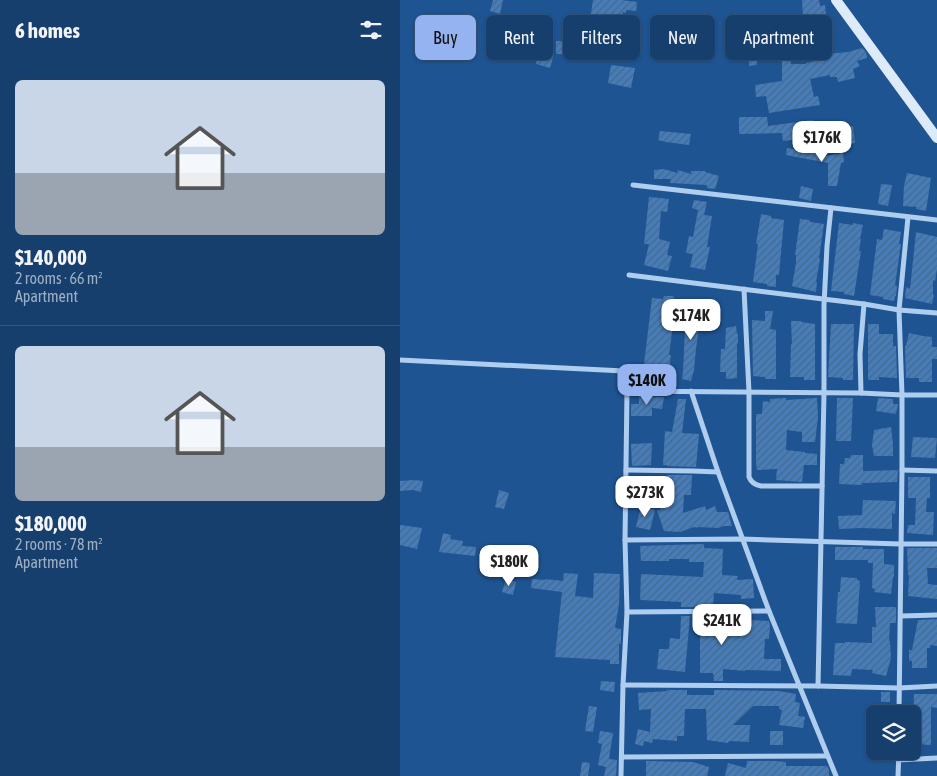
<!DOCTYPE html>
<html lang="en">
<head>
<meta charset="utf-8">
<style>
	body { margin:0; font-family:"Asap Condensed",sans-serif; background:#234a76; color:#f1f3f6; height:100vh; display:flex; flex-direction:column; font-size:19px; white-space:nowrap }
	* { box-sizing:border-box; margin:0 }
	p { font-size:16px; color:#9eafc2 }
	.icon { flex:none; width:28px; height:28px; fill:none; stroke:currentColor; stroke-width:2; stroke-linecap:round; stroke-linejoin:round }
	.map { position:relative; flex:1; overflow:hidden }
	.panel { display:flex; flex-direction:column; background:#163f6e; width:400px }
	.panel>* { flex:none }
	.top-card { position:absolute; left:15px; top:15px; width:446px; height:45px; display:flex; gap:10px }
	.controls { position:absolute; left:466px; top:705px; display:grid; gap:10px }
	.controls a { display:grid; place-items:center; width:55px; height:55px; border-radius:8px; background:#163f6e; box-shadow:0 1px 4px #0004,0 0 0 1px #355881; font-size:25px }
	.price { position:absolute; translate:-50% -42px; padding:0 11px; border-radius:10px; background:#fff; color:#222; font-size:16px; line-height:32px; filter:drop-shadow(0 1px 2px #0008) }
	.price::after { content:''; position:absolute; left:50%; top:30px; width:15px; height:11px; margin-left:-8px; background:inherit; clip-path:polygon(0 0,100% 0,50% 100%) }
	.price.selected { background:#95b2f1; color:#111 }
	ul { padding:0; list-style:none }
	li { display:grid; align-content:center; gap:10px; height:265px; padding:0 15px }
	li+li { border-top:1px solid #355881 }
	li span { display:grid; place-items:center; height:155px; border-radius:8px; color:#555 }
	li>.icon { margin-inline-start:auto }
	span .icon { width:90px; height:90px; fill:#fffc; stroke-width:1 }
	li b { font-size:21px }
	h2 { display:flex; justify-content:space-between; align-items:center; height:60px; padding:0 15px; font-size:21px }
	.tag { padding:0 18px; border-radius:8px; background:#163f6e; box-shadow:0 1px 4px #0004,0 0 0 1px #355881; font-size:18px; line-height:45px }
	.tag.selected { background:#95b2f1; color:#111 }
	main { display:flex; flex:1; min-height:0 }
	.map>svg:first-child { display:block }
</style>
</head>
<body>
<main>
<section class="panel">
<h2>6 homes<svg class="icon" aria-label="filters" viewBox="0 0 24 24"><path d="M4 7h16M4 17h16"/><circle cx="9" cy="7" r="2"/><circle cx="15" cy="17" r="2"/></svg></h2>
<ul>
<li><span style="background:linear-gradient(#c9d6e8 60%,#9aa5b1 0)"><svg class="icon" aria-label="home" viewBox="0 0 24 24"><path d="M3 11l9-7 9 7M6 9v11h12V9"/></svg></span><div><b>$140,000</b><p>2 rooms · 66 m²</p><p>Apartment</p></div></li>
<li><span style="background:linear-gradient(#c9d6e8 65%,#9aa5b1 0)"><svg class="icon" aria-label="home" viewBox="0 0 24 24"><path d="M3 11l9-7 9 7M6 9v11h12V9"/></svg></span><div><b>$180,000</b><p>2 rooms · 78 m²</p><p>Apartment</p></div></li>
</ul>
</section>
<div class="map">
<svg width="537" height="776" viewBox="0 0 537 776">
	<defs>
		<pattern id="building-hatch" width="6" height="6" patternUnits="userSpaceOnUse" patternTransform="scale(1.25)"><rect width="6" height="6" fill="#467db9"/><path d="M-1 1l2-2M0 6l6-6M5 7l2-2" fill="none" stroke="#496788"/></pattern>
	</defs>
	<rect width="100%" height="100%" fill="#1e5492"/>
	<g fill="url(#building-hatch)">
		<path d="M93,0H103L100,14L90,11Z"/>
		<path d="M193,0H222L237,2L236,11L226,10V13L223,12L218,28L203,23V26L193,25L191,35L174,33L176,18L190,20Z"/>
		<path d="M402,0H419L420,6L425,5L426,14L403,16Z"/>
		<path d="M104,17L118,19L113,39L99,36Z"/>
		<path d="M387,35V36H388L391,64H406V63L427,59L426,54L448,52L462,48L466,52L467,58L457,61L460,66L453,69L455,78L438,82L437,77H430V75L410,79L414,97L418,96L420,105L369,113L366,96L356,97L355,85L382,81V54L366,56V59H357V65L349,66L348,49H345V42L375,41L374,37Z"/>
		<rect x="156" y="41" width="16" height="13"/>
		<path d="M139,51L154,54L150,68L136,64Z"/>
		<path d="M211,65L235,68L231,88L208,83Z"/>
		<path d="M339,117H367L368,126L413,120L416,137L383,141L382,133L339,134Z"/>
		<path d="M453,126L455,143L437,145L436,128Z"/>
		<path d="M260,131L291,134L289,145L266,142L258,140Z"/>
		<path d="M387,148L421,154L420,157L443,153L444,162L441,163L437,186H428V163L386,155Z"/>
		<path d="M264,169L277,173L278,170L291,174V171H305V172L319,176L315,189L307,188V185L270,183L271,179H254V170Z"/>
		<path d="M507,173L531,178L526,211L516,209L517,207L503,206L504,186Z"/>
		<path d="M481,184L492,185L488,206L478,204Z"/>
		<path d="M401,186L413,189L411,201L399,198Z"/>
		<path d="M249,197L269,199L267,212L261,211L259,239L270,242L267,255L272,256L268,271L244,265L249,244H244Z"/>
		<path d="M294,200L307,202L304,215L312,216L307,247H310L305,270L290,267L293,254L286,253L289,236L293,237L298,210L292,208Z"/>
		<path d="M361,214L371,216V218L384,220L379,275H376V287L367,286V284L353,282L358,244H356Z"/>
		<path d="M400,219L410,220V222L424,224L419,258L420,259L416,282H417L416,292L392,286L396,263V255H395Z"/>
		<path d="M439,223L453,225V223L463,225L460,239H461L459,251H461L454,296L444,294V292L431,291Z"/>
		<path d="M484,229L501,232L499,244H501L495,285L497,286L496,296H495L494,301L483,299V297L470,295L477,239L482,240Z"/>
		<path d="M516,232L537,237V269L535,281L533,280V295H534L532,304L505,298L506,287L510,289Z"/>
		<path d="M264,296H274L273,310H275L269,355H271L268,377L257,375L258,367L244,364L252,298L263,299Z"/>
		<path d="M291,302L301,304L299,314H301L296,349L294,370L291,381L282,379L283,371L285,330Z"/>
		<path d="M365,311H373L370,329L376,330V379H365V377L353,376L352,320L365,321Z"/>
		<path d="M391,321H401V322L415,324V380H404V377H390L391,344H392Z"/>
		<path d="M431,324H454L453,380H443V378L428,377Z"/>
		<path d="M468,324H479V334H493V346H496L497,378L479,377V380H468Z"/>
		<path d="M336,326L337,334H338V343H337V378L326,379V372H320L321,349H325L326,328Z"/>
		<path d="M509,333L523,336L532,337V347H537V359H532V382H519V378H506L505,346H506Z"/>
		<path d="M239,395L253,396V397H264L262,409L252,408V416H231V404H239Z"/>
		<path d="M386,398V400L417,398L418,417L415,442H402V432L387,430L386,450L405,452V453L417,454V465H404L402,482L376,480L377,469L357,470L356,462V414H362L363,401L370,402V399Z"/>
		<path d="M437,398H453L451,441H436Z"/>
		<path d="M478,398L493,399V404H498L496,414L476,411Z"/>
		<path d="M278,399H286L282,433L299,434L296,467L267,466V465H263L265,431L272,432Z"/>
		<path d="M491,427L493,444V456H474L472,445L474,430Z"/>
		<path d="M513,437L537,438L535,458L511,457Z"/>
		<path d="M252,443L251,465L232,466L231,444Z"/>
		<path d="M451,455H463V471L498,470L497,482L462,483V485L439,484L440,464H444L445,458H450Z"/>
		<path d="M267,475H292L291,495H284L283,513L305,506L306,510L315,506L317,512H328L332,526H324L318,528L298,527V528L294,527L280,532L264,531L257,510L260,511L261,504H272L273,484L266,483Z"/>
		<path d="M508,477H530V498H527L526,512H534L533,535L507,533L508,525H515L516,498H508Z"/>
		<path d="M14,480L23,481L21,492L13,490L0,491V481Z"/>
		<path d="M99,490L109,493L104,509L95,507Z"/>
		<path d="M463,500L496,501L495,514L492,513V529L461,528L439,529L438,516L462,515Z"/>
		<path d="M241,506L255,510L250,530L236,527Z"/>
		<path d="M0,525L22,528L17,549L0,545Z"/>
		<path d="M43,533L51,535L50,539L63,541L62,546L76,547L75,556L39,552Z"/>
		<path d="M304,544V548L323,549L322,575L338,576L337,580L353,579L354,598L341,599V595L314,593L313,607H281V602L240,600L241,574L303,577L304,562H289V559H269V561H241L240,546Z"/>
		<path d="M435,547H463V549H484V564L494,565V577H493L491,594L474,592L475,589L472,588L473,563H468V560H435Z"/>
		<path d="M507,548H537V568H527L528,584L537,585V599L508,596L509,575H508Z"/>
		<path d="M164,573L178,574L175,596L193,598L194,573L220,574L219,604L215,628L221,629V644H219V664H210V660L155,657L162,592L131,588L132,579L145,580V579L163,581Z"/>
		<path d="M441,577L457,578V580L460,581L457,624L436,623L438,592H440Z"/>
		<path d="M106,579L116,582L113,595L102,592Z"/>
		<path d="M475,607H496V623H490L489,641H490L491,658L486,676L472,673L473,670L452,669L451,676L433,675L435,643H445V642L472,643V627H476Z"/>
		<path d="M281,616H336L350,617V620L369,621L370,626L369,639H365L364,659H381V671L345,670V671L323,669V681H314L313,673H300V617L290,616L285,672L257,669L259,649H269L270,638L280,639Z"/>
		<path d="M537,619V646L530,645V648H527V668H512V661H509V650H512L518,620Z"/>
		<path d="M201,681L215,682L214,692L200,690Z"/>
		<path d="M267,690H287V695H314V690L379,691L396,694L395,702L400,703L398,716L405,717L403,728L379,725L382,710L379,709V706H353L333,725H350L349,742L329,741L328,743L307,740L306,709H285L284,736H277V741L253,739L252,743L244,741L243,746L235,744L238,729L250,732L251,709L239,710L238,693L267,691Z"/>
		<rect x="481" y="692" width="9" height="10"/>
		<path d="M514,694H537V708L531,707V745L512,744Z"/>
		<path d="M189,706L197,707L193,732L185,731Z"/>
		<path d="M200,731L213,733L209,759L217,760L216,776H204L206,767L198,765L202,744L198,743Z"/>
		<rect x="370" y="731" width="13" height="14"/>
		<path d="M246,761L293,762L309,767L308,772L307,776H246Z"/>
		<path d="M347,761H375L386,762V766H427L429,770V776H325L328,763L346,768Z"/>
		<path d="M182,762L190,763L188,776H180Z"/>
	</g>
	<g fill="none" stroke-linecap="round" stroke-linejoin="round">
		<g stroke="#afcdee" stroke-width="5">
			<path d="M233,185L537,220"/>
			<path d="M229,275L464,304L499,310L537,313"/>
			<path d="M344,289L349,392V477C351,482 355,485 361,486H422"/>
			<path d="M0,360L224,371"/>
			<path d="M291,391L318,472L369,611L436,776"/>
			<path d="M461,393L460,354L464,304"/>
			<path d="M226,470L293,471L318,472"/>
			<path d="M502,470L537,471"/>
			<path d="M225,540L342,539L501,544H537"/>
			<path d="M227,612L369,611"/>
			<path d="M501,616L537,615"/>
			<path d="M223,685L418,686L499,688L537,686"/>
			<path d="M418,686L424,393V305L427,246L431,208"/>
			<path d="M499,714L502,470V395L499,310L508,217"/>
			<path d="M222,757L427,756"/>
			<path d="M498,760L537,758"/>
			<path d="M221,776L223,685L227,612L225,540L227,391L461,393L502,395H537"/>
			<path d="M498,776L499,751"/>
		</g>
		<path stroke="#dceafa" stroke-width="10" d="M436,0L537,138"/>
	</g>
</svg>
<div class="controls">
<a><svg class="icon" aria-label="layers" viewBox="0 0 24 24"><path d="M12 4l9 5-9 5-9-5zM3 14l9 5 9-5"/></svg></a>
</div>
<b class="price" style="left:422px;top:163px">$176K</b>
<b class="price" style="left:291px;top:341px">$174K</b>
<b class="price selected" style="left:247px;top:406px">$140K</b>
<b class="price" style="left:245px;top:518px">$273K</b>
<b class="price" style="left:109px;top:587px">$180K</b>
<b class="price" style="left:322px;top:646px">$241K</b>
<div class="top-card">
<a class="tag selected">Buy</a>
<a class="tag">Rent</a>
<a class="tag">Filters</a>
<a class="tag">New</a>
<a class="tag">Apartment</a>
</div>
</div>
</main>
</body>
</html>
